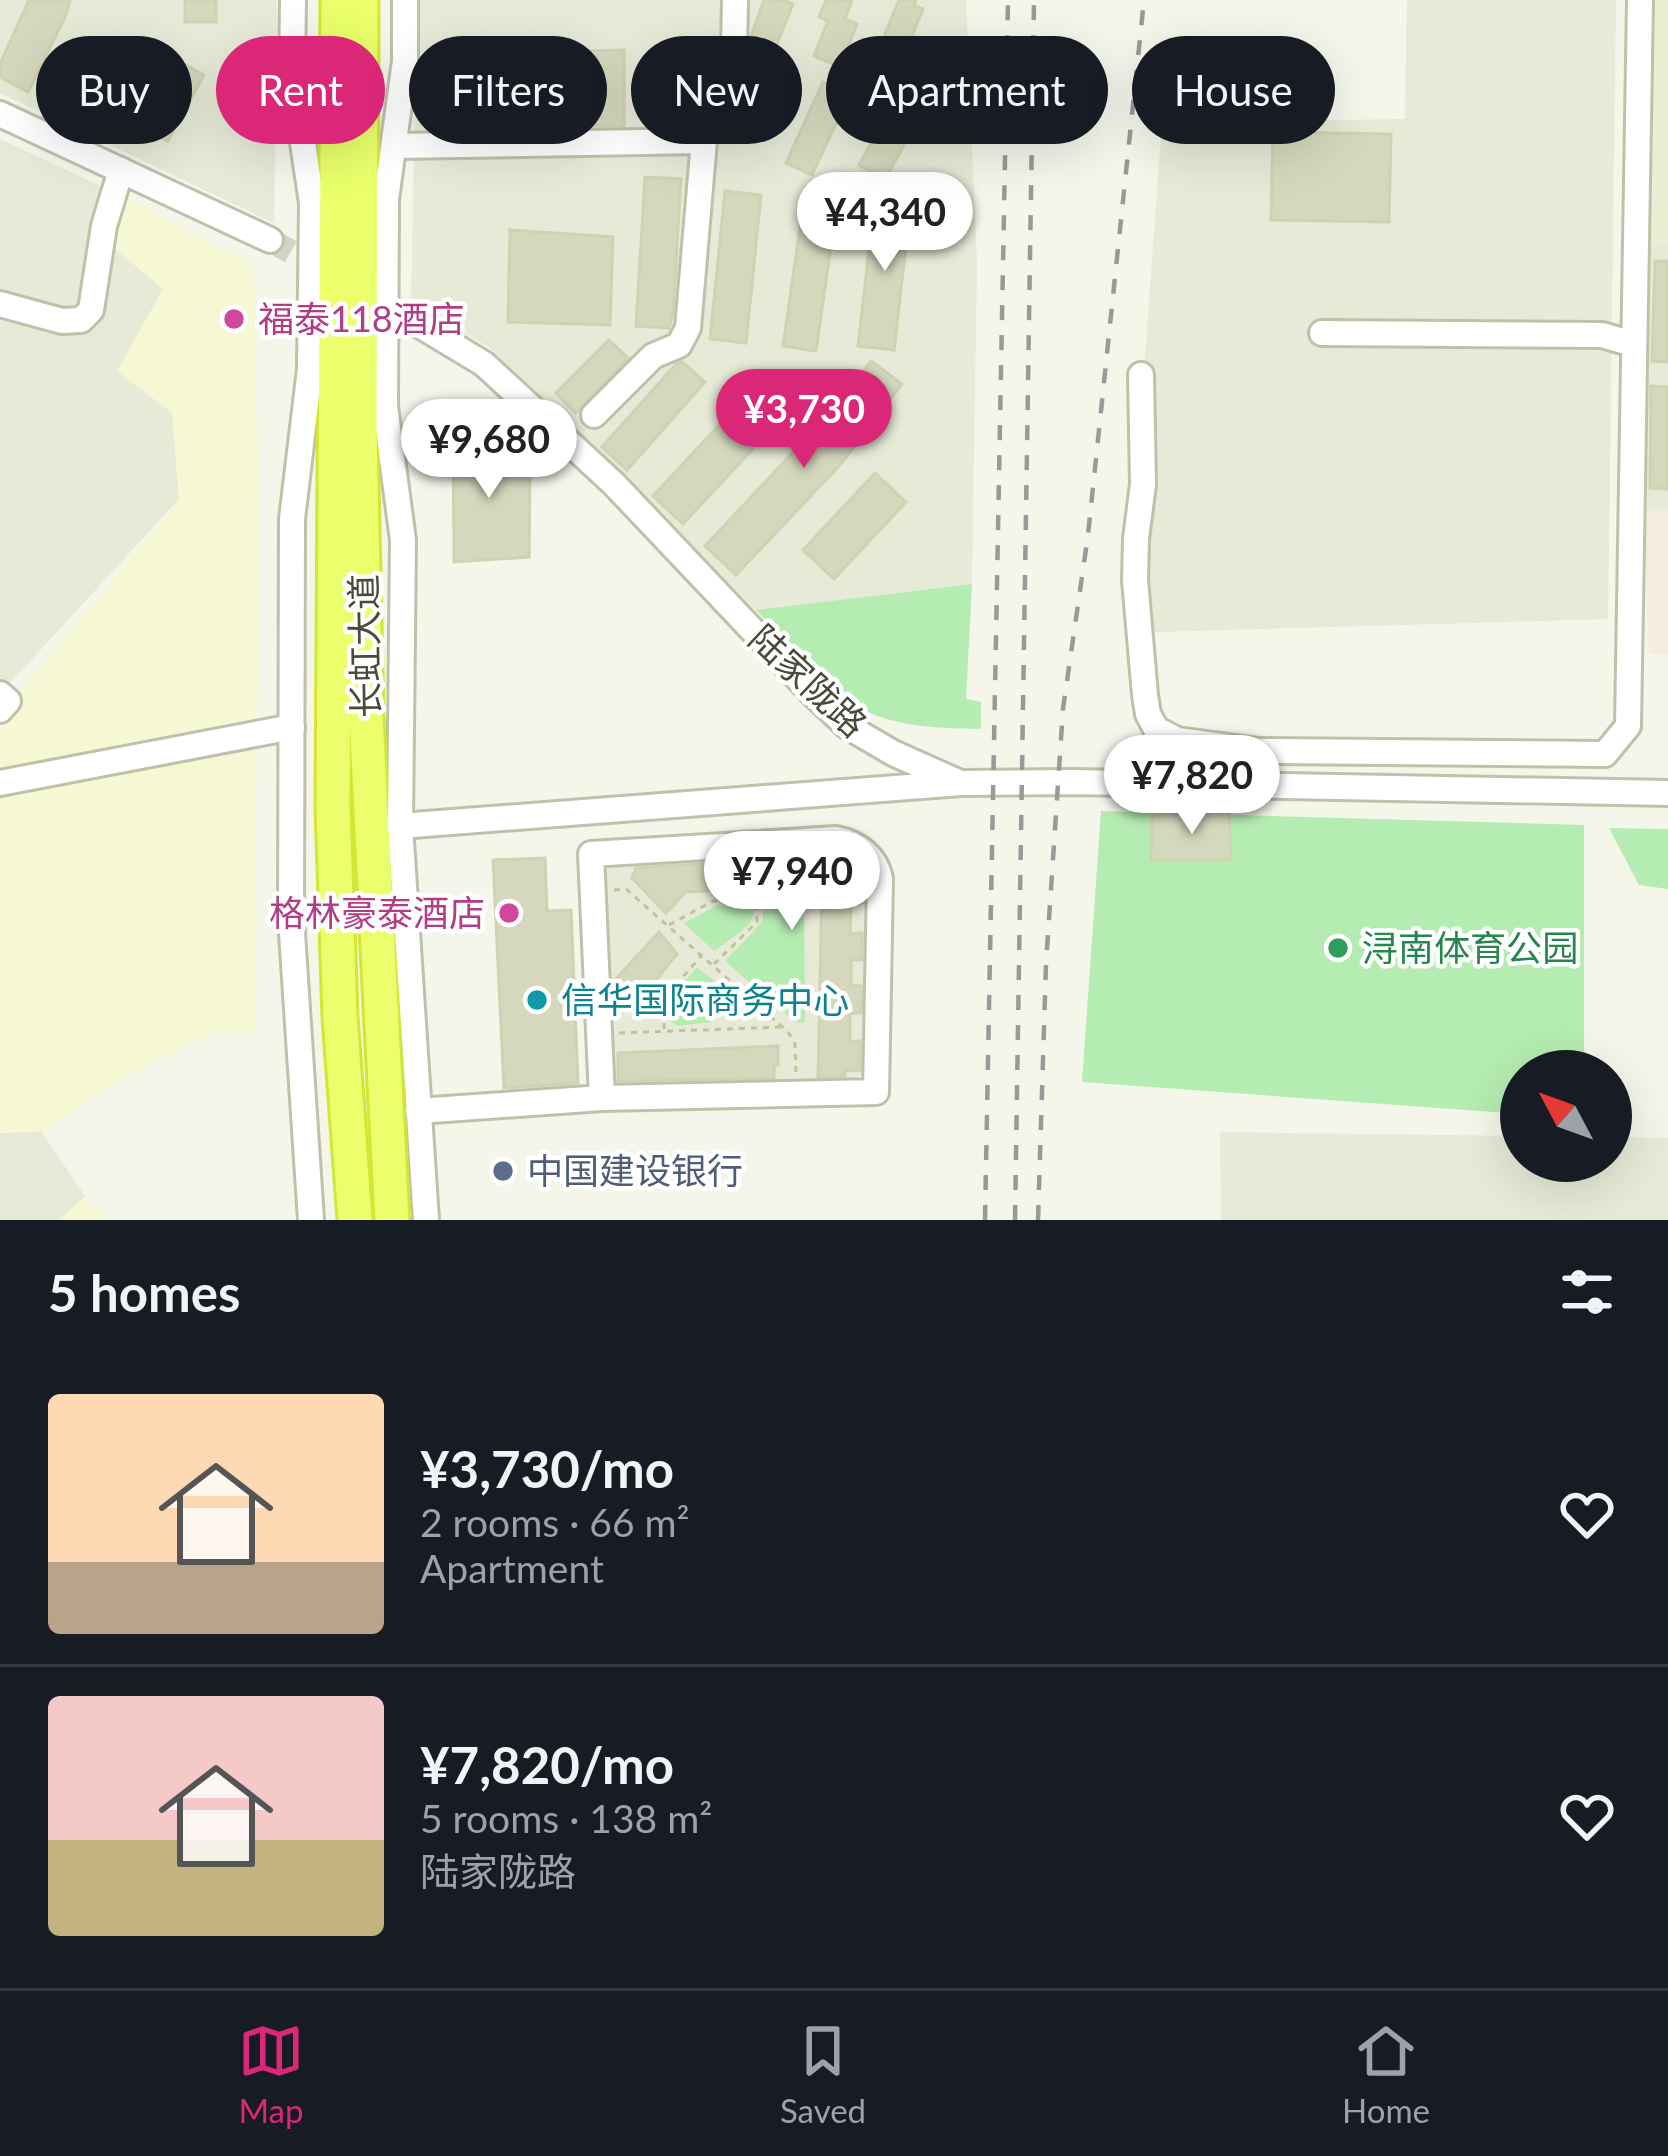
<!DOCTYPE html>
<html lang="en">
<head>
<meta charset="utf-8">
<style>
	body { margin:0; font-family:Lato,"Noto Sans SC",sans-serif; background:#242831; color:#f1f3f6; height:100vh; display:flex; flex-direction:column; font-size:45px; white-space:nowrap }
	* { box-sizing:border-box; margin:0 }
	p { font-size:39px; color:#9ea1a6 }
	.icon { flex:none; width:66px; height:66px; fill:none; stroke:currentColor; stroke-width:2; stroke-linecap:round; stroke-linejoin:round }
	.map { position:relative; height:1220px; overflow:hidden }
	.drawer { display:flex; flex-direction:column; background:#171b24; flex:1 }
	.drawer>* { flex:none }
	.hud { position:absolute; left:36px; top:36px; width:1596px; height:108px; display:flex; gap:24px }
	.needle { width:78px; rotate:311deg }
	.controls { position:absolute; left:1500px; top:1050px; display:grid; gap:24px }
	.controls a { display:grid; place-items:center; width:132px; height:132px; border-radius:50%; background:#171b24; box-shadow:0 12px 48px #0002; font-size:60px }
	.price { position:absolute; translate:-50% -102px; padding:0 27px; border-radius:42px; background:#fff; color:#222; font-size:39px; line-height:78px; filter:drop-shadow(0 3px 6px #0008) }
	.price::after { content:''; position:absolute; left:50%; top:72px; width:36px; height:27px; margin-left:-18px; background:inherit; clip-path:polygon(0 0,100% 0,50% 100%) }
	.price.on { background:#db2777; color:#fff }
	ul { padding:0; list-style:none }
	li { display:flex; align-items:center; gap:36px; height:300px; padding:0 48px }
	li+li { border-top:3px solid #363941 }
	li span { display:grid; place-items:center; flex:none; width:336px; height:240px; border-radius:12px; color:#555 }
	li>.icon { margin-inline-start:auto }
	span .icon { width:144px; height:144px; fill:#fffc; stroke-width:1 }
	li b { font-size:51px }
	h2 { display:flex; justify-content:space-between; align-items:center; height:144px; padding:0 48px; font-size:51px }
	.chip { padding:0 42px; border-radius:54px; background:#171b24; box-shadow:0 12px 48px #0002; font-size:42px; line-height:108px }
	.chip.on { background:#db2777; color:#fff }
	.tabs { display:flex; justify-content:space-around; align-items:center; height:168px; border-top:3px solid #363941; background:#171b24; font-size:33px; color:#9ea1a6 }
	.tabs a { display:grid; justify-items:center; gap:6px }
	.tabs .on { color:#db2777 }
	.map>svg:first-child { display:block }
</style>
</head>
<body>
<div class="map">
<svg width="1668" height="1220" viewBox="0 0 1668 1220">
	<rect width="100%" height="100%" fill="#f4f6ea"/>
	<g fill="#e7ead7">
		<path d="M0,0H277L274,223L0,93Z"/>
		<path d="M417,0H966L977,263L972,584L756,610L489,347L411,306Z"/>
		<path d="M1407,0H1616L1608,619L1125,633L1162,122L1405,119Z"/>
		<path d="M0,139L128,199L113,247L163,289L179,499L0,694Z"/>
		<path d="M1646,243L1668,244V509H1643Z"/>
		<path d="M844,847L871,876L868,1065L860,1075L849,1084L604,1095L595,856Z"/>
		<path d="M41,1131L85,1196L60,1220H0V1133Z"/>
		<path d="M1220,1132L1521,1136V1161H1611V1137L1668,1138V1220H1221Z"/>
	</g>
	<g fill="#f6f8d4">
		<path d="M128,199L254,266L258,502L255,1032L216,1031L132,1073L41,1131L0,1133V717L179,499L172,413L117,371L163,289L113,247Z"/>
		<path d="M85,1196L107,1220H60Z"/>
	</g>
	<path fill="#eaefd3" d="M1653,0H1668V244L1646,243Z"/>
	<path fill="#f6ecdd" d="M1643,509H1668V655L1649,654Z"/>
	<g fill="#b5ecb1">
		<path d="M972,584L966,699L981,702V729C942,728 904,728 868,712C836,698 783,637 756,610Z"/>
		<path d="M1101,811L1584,825V1071H1521V1114L1082,1082Z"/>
		<path d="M1609,828L1668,829V889L1639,885Z"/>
		<path d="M804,903L805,1023L795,1022L725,961L763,921V904Z"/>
		<path d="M752,905L754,914L748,926L714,951L684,923L716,906Z"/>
		<path d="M697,967L728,992L708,1016L711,1022L677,1026L669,1019L670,1000Z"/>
	</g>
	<g fill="#d6d8be" stroke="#d0d3b1" stroke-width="3">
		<path d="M29,0H70L66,15L28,92L0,77V64Z"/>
		<rect x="185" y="0" width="31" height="22"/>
		<path d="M764,0H783L793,4L776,46L751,36Z"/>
		<path d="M826,0H852L845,19L857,24L840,67L814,56L828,21L819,17Z"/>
		<path d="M899,0H916L914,5L923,9L909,43L919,47L903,86L880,77L893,46L882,41Z"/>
		<path d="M552,50L553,127L517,128L516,51Z"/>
		<path d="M624,50V126H588V51Z"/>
		<path d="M695,50L696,112L692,125H660L659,51Z"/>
		<path d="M180,62L204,75L168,141L144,128Z"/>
		<path d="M823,82L850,94L812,175L786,163Z"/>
		<path d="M897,97L923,112L885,179L859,165Z"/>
		<path d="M1273,132L1391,134L1389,222L1271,220Z"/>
		<path d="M645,177L681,179L673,314L669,328L636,326Z"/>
		<path d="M725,191L761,195L746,343L710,339Z"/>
		<path d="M805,192L838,197L816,351L783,346Z"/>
		<path d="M875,198L911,202L894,350L858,346Z"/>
		<path d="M510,230L613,237L610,325L508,322Z"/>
		<path d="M1655,261H1668V362L1652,361Z"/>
		<path d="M609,340L628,358L576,413L556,393Z"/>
		<path d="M871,361L902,384L840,465L736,575L705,546L801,444L806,449Z"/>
		<path d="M682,362L705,382L627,470L602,447L676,364Z"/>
		<path d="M1651,386L1668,387V489L1650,488Z"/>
		<path d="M747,395L777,423L683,524L653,496Z"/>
		<path d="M490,433L530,472L529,557L454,562L453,434Z"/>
		<path d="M875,473L906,502L834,579L803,550Z"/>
		<path d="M1229,810L1231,860H1151L1152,816Z"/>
		<path d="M819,857L818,864H852V876H862L863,881V903L851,904L850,934L862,933V960H851V985L862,986L861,1013H850V1042L860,1041V1070L845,1071V1076L818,1077L822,884L686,892L666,913L632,878L636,868Z"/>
		<path d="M545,858L547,911L571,910L578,1083L504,1088L493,860Z"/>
		<path d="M659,932L677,954L656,980L628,1006L614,989L613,982Z"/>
		<path d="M778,1046V1065H774V1078L618,1081V1053Z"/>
	</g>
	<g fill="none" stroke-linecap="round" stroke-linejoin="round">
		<path stroke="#d2d4c6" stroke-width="24" stroke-dasharray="24 12" stroke-linecap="butt" d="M270,240L325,271"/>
		<g stroke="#bfc2ab" stroke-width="30">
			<g id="minor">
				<path d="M293,0L292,69L312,203L310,369L292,519L291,918L311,1220"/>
				<path d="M405,0V61L386,199L385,406L403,540L400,826L426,1220"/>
				<path d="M0,114L270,240"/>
				<path d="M394,146L704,141"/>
				<path d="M0,304L62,321L81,320L91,310L104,226L121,170"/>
				<path d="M416,323L484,364L614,484L812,693L847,726L893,753L958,782"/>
				<path d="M1322,333L1602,335L1633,344"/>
				<path d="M1141,375L1143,484L1136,539L1135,580L1145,695L1148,714L1156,729L1177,740L1259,751L1605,754L1628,726L1640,0"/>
				<path d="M594,415L653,356L679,345L688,328L704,141L734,50L735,0"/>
				<path d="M0,694L8,701L0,710"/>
				<path d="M0,783L292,727"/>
				<path d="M400,826L961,783L1072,782L1668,793"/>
				<path d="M418,1111L602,1098L876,1092L880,879C876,857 858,843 836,839L591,854L602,1098"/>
			</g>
		</g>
		<g stroke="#d3e633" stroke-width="39">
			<g id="highway">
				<path d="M338,0L333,807L340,1017L355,1220"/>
				<path d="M361,0L360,435L366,715L392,1220"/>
			</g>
		</g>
		<g stroke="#c0c49c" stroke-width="3" stroke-dasharray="6 6" stroke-linecap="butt">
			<path d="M614,890L626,889L788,1032L795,1044L796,1074"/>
			<path d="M669,925L713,901L808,898"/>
			<path d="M714,964L757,922L756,902"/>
			<path d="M664,1029V999L701,956"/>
			<path d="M619,1033L782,1027"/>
		</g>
		<use href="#minor" stroke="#fff" stroke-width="24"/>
		<use href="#highway" stroke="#eaff6b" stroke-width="33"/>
		<g stroke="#999" stroke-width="4.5" stroke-dasharray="15 15" stroke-linecap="butt">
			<path d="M985,1220L1008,0"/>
			<path d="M1015,1220L1034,0"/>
			<path d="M1038,1220L1046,964L1063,709L1088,535L1144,0"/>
		</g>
	</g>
	<g fill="#d1479c" stroke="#fff" stroke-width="4.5">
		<circle cx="234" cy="319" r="12"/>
		<circle cx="509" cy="913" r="12"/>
	</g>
	<circle fill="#2e9e5b" stroke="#fff" stroke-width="4.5" cx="1338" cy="948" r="12"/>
	<circle fill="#0f9aa8" stroke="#fff" stroke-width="4.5" cx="537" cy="1000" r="12"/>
	<circle fill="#5c6f8a" stroke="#fff" stroke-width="4.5" cx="503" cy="1171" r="12"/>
	<g text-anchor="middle" stroke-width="9" stroke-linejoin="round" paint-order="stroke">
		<g font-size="36" fill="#b23c85" stroke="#fff" text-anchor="start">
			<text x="258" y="332">福泰118酒店</text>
			<text x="485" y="926" text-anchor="end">格林豪泰酒店</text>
		</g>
		<g font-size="36" fill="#494a37" stroke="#fff">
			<text transform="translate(365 646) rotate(-91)" y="13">长虹大道</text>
			<text transform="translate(808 681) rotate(43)" y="13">陆家陇路</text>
		</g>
		<g font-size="36" fill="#27864d" stroke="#fff" text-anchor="start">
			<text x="1362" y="961">浔南体育公园</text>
		</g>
		<g font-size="36" fill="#0d838f" stroke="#fff" text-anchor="start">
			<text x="561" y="1013">信华国际商务中心</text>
		</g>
		<g font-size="36" fill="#4e5e75" stroke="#fff" text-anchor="start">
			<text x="527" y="1184">中国建设银行</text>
		</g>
	</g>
</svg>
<div class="controls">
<a><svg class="needle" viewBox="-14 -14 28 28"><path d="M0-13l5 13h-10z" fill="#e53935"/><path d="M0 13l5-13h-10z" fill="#9ea1a6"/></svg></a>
</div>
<b class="price" style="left:885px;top:274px">¥4,340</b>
<b class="price on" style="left:804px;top:471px">¥3,730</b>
<b class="price" style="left:489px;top:501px">¥9,680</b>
<b class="price" style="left:1192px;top:837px">¥7,820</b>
<b class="price" style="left:792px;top:933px">¥7,940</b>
<div class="hud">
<a class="chip">Buy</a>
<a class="chip on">Rent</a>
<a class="chip">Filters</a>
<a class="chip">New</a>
<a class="chip">Apartment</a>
<a class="chip">House</a>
</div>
</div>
<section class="drawer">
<h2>5 homes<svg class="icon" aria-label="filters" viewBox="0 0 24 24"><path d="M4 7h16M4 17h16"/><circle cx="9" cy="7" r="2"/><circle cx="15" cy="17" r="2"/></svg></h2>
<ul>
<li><span style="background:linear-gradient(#ffd9b3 70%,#b9a48a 0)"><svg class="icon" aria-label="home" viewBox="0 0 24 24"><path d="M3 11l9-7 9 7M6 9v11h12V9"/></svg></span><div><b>¥3,730/mo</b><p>2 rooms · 66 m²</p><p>Apartment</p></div><svg class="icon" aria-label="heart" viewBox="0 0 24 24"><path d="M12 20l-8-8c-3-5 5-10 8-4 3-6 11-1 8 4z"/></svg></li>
<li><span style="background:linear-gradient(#f6c9c9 60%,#c2b280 0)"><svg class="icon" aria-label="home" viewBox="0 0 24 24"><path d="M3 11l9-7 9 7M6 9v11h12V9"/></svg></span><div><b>¥7,820/mo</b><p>5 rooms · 138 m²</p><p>陆家陇路</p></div><svg class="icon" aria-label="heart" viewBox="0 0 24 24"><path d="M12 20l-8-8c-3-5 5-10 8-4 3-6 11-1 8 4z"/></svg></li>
</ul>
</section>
<nav class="tabs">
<a class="on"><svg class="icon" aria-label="map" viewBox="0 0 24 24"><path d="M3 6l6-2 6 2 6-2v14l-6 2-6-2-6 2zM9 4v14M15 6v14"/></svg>Map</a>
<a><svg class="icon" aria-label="saved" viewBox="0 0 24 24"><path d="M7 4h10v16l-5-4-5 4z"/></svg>Saved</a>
<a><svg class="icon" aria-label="home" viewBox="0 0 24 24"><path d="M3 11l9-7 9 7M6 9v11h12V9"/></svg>Home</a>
</nav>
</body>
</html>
